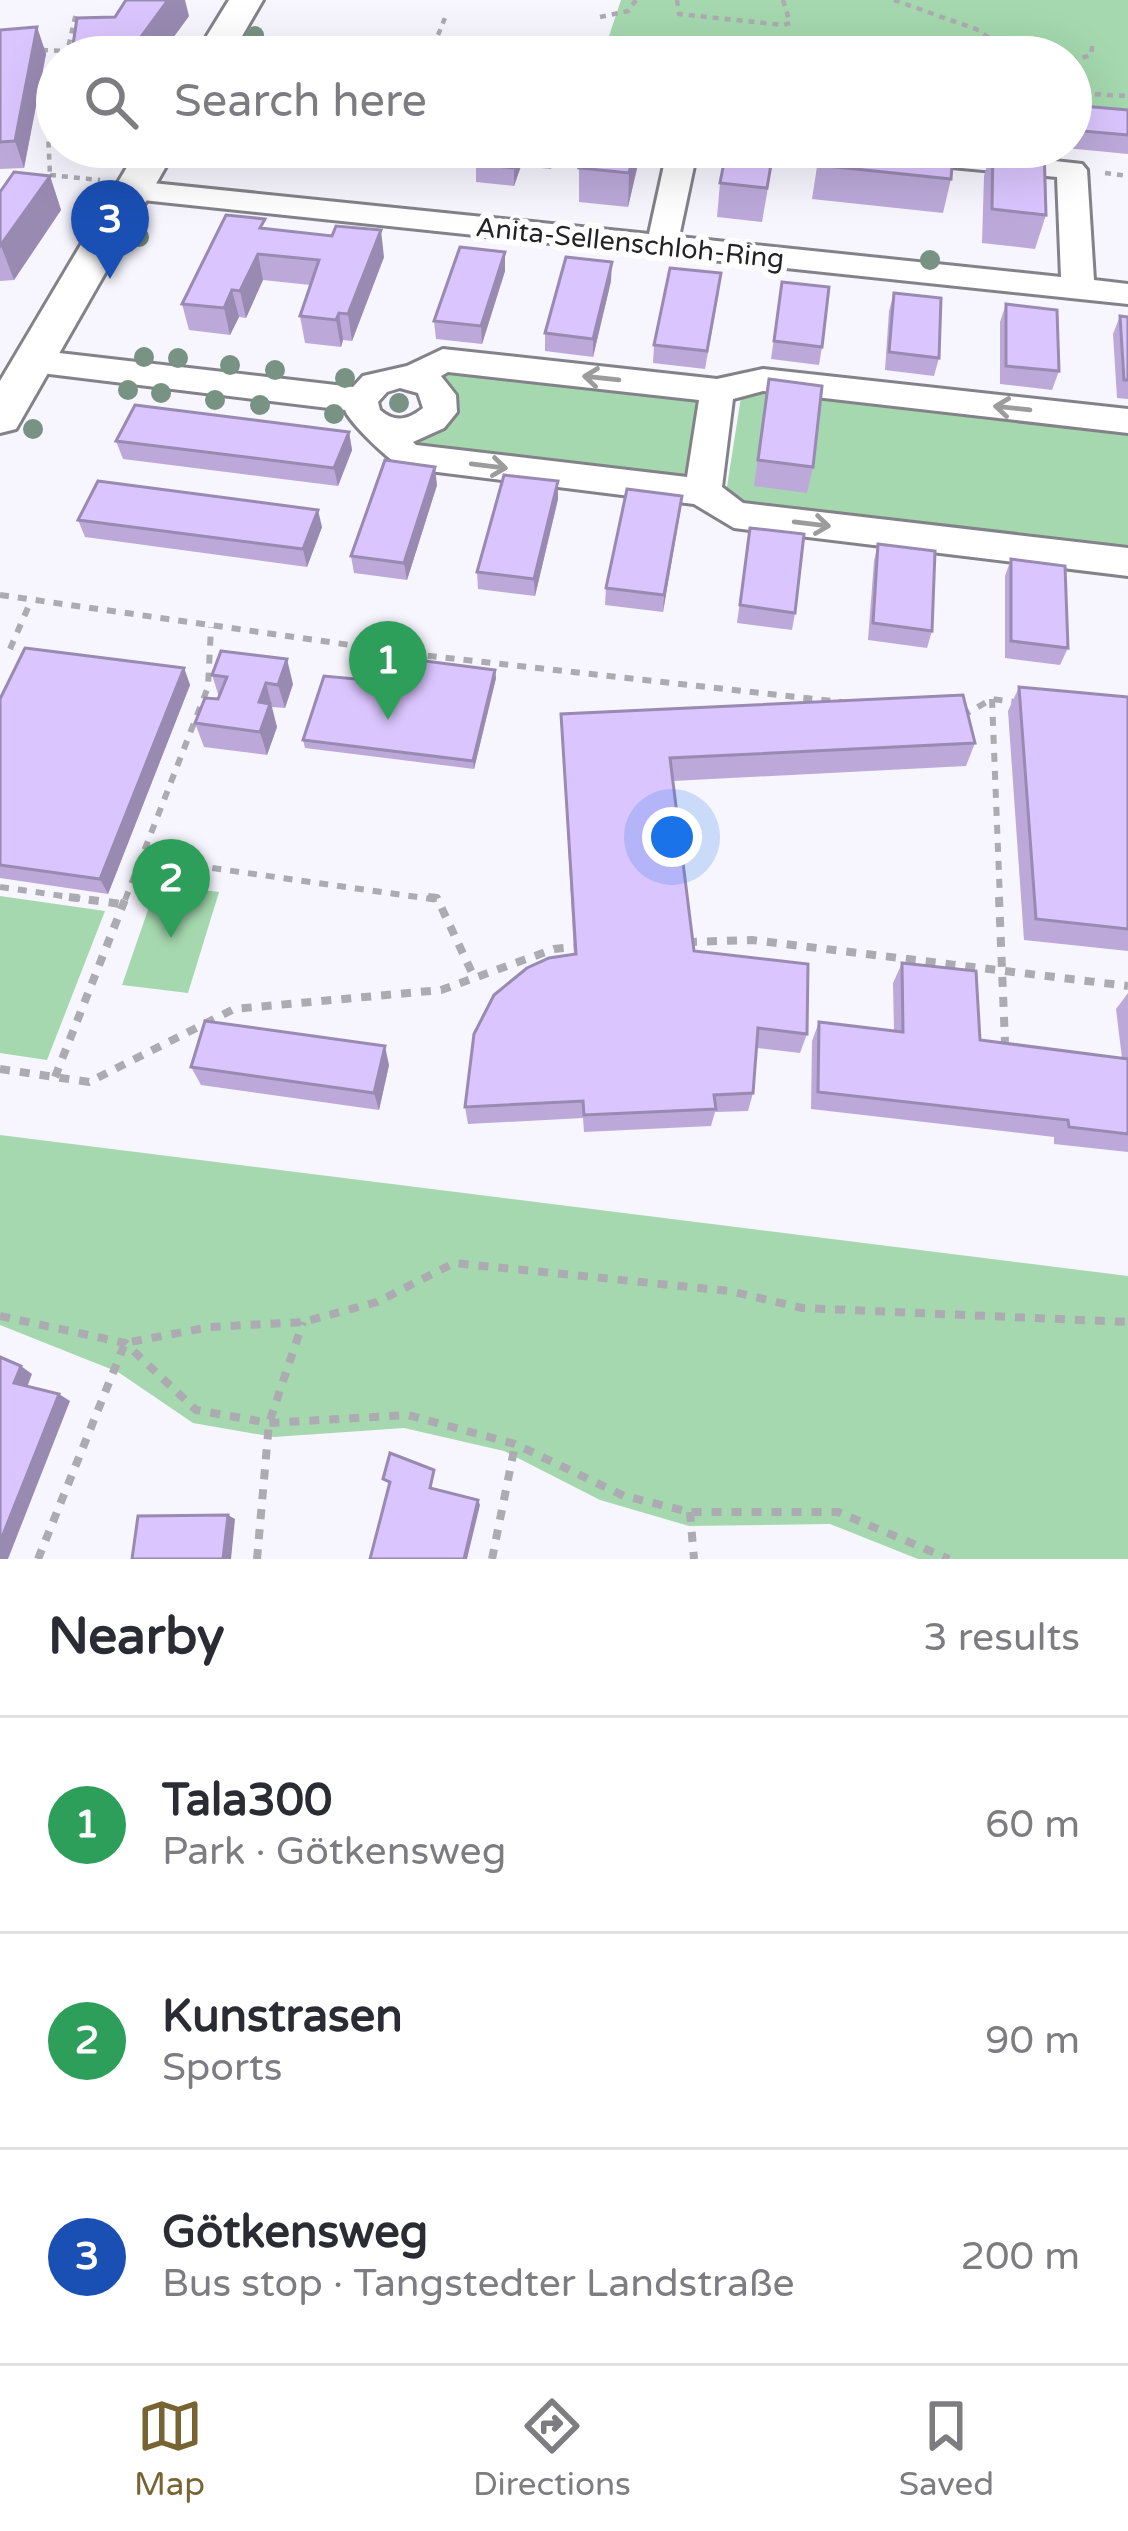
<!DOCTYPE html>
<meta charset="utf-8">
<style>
body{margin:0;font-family:"Varela Round",sans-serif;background:#f7f7f7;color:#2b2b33}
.you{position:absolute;left:672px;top:837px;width:42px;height:42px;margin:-30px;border:9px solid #fff;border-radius:50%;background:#1a73e8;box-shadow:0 0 0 18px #1a73e833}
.badge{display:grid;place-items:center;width:78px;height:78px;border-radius:50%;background:#776432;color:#fff;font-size:39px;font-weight:700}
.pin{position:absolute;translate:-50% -99px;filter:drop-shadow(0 3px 6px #0008)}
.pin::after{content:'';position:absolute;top:63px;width:42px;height:36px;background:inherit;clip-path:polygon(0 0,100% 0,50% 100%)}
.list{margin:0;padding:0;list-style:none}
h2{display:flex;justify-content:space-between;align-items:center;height:156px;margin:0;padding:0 48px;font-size:51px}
h2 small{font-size:39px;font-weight:400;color:#7c7c81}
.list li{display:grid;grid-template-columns:78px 1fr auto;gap:36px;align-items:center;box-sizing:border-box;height:216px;padding:0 48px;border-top:3px solid #e1e1e2}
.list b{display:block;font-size:45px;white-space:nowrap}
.list p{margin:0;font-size:39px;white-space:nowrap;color:#7c7c81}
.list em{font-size:39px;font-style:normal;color:#7c7c81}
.icon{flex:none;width:66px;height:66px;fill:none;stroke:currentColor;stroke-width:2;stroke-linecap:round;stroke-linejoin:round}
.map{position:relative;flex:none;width:1128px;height:1559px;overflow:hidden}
.search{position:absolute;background:#fff;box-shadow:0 12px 48px #0002;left:36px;right:36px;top:36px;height:132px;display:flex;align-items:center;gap:30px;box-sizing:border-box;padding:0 42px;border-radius:66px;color:#7c7c81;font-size:45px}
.sheet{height:804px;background:#fff}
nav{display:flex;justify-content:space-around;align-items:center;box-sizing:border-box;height:168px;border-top:3px solid #e1e1e2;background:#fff;font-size:33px;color:#7c7c81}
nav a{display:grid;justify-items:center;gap:6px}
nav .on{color:#776432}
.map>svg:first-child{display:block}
.green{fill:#a5d8ae}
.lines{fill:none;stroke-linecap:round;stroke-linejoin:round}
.minor-casing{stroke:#838289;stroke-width:6}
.tertiary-casing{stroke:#838289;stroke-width:6}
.path-far2{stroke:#ababb1;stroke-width:4.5;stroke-dasharray:6 6;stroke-linecap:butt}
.path-far1{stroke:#ababb1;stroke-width:6;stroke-dasharray:9 9;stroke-linecap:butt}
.path{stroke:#ababb1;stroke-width:8;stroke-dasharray:10 10;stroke-linecap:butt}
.minor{fill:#fff;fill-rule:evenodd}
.tertiary{fill:#fff;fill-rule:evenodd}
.tree{fill:#789283}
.wall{fill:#bca9da}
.shaded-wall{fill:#998ab2}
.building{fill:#dbc5fe;stroke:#998ab2;stroke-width:3}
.oneway{stroke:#9c9c9d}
.labels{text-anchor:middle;stroke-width:12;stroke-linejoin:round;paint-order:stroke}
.far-street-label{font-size:27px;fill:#232326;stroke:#fff}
</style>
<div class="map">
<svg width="1128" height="1559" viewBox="0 0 1128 1559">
<rect width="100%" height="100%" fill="#f7f6fe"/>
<g class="green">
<path d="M621,0h507v110l-57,-6v-47h-469z"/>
<path d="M441,368l269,28 -14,86 -283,-33c-4,-29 22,-53 28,-81z"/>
<path d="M762,388l366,41v123l-391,-47 -11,-12 15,-96z"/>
<path d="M157,884l62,8 -31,101 -66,-8z"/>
<path d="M0,896l105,15 -58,149 -47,-7z"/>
<path d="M0,1135l1128,141v283h-210l-88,-35 -141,2 -89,-26 -96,-49 -100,-23 -130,9 -81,-14 -75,-51 -118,-47z"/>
</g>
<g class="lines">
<g class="minor-casing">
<g id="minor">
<path d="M668,147h30l-19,90 382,40 -4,-100 -224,-21 -15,-9h107l157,17 5,6 7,110 34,4v20l-995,-105 -15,-9 15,-9 516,53z"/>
<path d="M443,349l274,30 46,-10 365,40v24l-365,-42 -30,8 -11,88 21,16 385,45v28l-394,-48 -40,-24 -289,-36c-12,-3 -56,-46 -60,-58l-312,-38 -12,-3 -5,-8 5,-8 12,-3 320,37 10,-11 44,-10zM448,372l251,28 -12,77 -271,-32 -3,-3 31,-14 13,-16 -1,-17 -15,-19zM400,388l18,5 5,15c-15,12 -28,15 -43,2l-2,-8 9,-10z"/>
</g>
</g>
<g class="tertiary-casing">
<g id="tertiary">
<path d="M229,0h34l-33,57h-36z"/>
<path d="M139,147h38l-161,282 -16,4v-52z"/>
</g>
</g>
<g class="path-far2">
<path d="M677,0l2,14 104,11 7,-2 -7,-23"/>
<path d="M894,0l82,29 42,28"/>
<path d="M600,17l28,-6 8,-11"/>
<path d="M42,50l26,1"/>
<path d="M66,57l10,-44"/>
<path d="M429,57l18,-44"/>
<path d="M1071,61l20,-6 2,-15"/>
<path d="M1071,93l57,3"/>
<path d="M1105,173l23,3"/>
<path d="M50,175l50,5"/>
<path d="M42,178l8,-3 -3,-64 10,-27"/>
</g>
<g class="path-far1">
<path d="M0,595l420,60 422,47"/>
<path d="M10,649l20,-46"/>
<path d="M992,699l8,201"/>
<path d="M962,716l30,-17 23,3"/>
<path d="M141,858l297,42"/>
<path d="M0,887l91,13"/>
<path d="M125,900l83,-213 3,-60"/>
</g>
<g class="path">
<path d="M69,897l52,7"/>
<path d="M428,897l9,1 37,79"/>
<path d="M999,897l6,145"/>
<path d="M687,942l65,-2 376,46"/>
<path d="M0,1069l89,13 145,-73 207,-19 113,-41 21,-2"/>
<path d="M55,1077l71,-180"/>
<path d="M0,1316l125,27 71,67 73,13 139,-8 107,29 109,52 66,16h148l111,47"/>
<path d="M690,1512l4,47"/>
<path d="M38,1559l87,-216 85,-16 93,-5 74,-20 77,-39 276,28 72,17 326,14"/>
<path d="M257,1559l12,-136 34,-101"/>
<path d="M492,1559l23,-114"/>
</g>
<use href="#minor" class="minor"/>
<use href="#tertiary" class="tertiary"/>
</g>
<g class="tree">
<circle cx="255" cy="35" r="9"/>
<circle cx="139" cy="237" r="10"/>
<circle cx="930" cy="260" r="10"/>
<circle cx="144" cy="357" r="10"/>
<circle cx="178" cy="358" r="10"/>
<circle cx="230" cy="365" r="10"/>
<circle cx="275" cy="370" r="10"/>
<circle cx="345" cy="378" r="10"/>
<circle cx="128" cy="390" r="10"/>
<circle cx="161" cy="393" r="10"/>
<circle cx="215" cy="400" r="10"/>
<circle cx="399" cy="403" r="10"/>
<circle cx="260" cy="405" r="10"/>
<circle cx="334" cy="414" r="10"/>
<circle cx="33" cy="429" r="10"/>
</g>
<g class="wall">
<path d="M189,16l-30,41h-83l-3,-12z"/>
<path d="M37,27l9,27 -22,114 -24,1v-139z"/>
<path d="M1071,105l57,5v44l-73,-7h16z"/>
<path d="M453,147h105l-7,22 -30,-3 -7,20 -38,-4v-20l-22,-3z"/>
<path d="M585,147h57l-14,60 -49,-5v-34z"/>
<path d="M727,147h48l-13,75 -45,-5 3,-34z"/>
<path d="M820,147l131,32 -8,34 -131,-14z"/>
<path d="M992,147h52l2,68 -11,34 -53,-6 2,-67z"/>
<path d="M50,176l11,34 -47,70 -14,1v-89z"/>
<path d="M267,229l117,28 -32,84 -9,-1 -2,7 -36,-4 -5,-27 10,-31 -47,-5 -17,38 -7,-1 -9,18 -41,-5 -7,-26z"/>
<path d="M505,252v19l-23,73 -46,-5 -2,-18z"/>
<path d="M611,281l-18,76 -48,-6v-18z"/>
<path d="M782,282l40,65 -3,18 -48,-6z"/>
<path d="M719,292l-14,77 -52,-6 1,-18z"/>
<path d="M894,293l45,65 -5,18 -49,-6 4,-59z"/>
<path d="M1006,304l53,67 -7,19 -52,-6v-62z"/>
<path d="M1120,316l8,1v82l-11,-1 -4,-64z"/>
<path d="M769,379l44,88 -6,26 -53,-7z"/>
<path d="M349,432l3,18 -14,36 -215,-27 -7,-18z"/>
<path d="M558,481v18l-23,97 -57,-7 -1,-17z"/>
<path d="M437,485l-30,95 -53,-7 -3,-17z"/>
<path d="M682,496l-19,116 -58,-7 1,-17z"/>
<path d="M78,520l244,7 -15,40 -222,-30z"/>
<path d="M750,528l45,85 -3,17 -55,-7z"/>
<path d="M878,544l54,87 -5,17 -59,-8 6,-79z"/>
<path d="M1011,559l57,89 -8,17 -55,-7v-82z"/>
<path d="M184,668l6,17 -82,209 -108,-16v-179z"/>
<path d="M212,675l81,9 -8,24 -13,-1 -1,3 6,17 -10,28 -63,-8 -9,-24 24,-26z"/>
<path d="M496,678l-22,91 -169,-21 -2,-8 52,-61z"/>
<path d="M1019,687l109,10v254l-104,-11 -16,-229z"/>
<path d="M561,714l414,29 -9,23 -293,15 21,170 113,83 -7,19 -43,-5 -4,45 -5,18 -33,1 -4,14 -127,6 -1,-14 -115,6 -3,-17 109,-153z"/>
<path d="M902,963l78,77 142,18 -6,-49 12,-16v159l-74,-8v-7l-243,-28 1,-68 7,-19 75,9 -1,-48z"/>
<path d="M389,1065l-10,45 -178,-25 -10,-18z"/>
</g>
<g class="shaded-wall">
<path d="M168,0h17l4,16 -30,41h-17l-4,-16z"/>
<path d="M37,27l9,27 -22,114 -9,-27z"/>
<path d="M520,147l1,19 -7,20v-18z"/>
<path d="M552,147h6l-7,22v-19z"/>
<path d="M636,147h6l-14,60 1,-34z"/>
<path d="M50,176l11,34 -47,70 -13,-34z"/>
<path d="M381,230l3,27 -32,84 -4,-27z"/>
<path d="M505,252v19l-23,73 -1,-18z"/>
<path d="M258,254l5,26 -17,38 -6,-27z"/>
<path d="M612,262l-1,19 -18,76v-18z"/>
<path d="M232,290l7,27 -9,18 -6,-27z"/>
<path d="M339,313l4,27 -2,7 -5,-27z"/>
<path d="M349,432l3,18 -14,36 -4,-18z"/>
<path d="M435,467l2,18 -30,95 -3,-17z"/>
<path d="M558,481v18l-23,97 -1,-17z"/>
<path d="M682,496l-2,17 -17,99 1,-17z"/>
<path d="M318,510l4,17 -15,40 -4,-18z"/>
<path d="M287,659l6,25 -8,24 -7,-23z"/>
<path d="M184,668l6,17 -82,209 -8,-15z"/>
<path d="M495,670l1,8 -22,91 -1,-8z"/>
<path d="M266,683l11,44 -10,28 -7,-23 -1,-30z"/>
<path d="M385,1046l4,19 -10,45 -5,-17z"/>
<path d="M21,1366l11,8 -6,16 -12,-7z"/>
<path d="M59,1394l11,7 -62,158h-8v-17z"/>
<path d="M478,1500l2,5 -13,54h-3z"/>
<path d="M228,1515l7,4 -4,40h-8z"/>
</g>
<g class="building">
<path d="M126,0h42l-30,41 -65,4 4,-27 38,-1z"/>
<path d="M37,27l-22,114 -15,1v-112z"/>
<path d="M616,39l46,4 -4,14h-47z"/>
<path d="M695,42l107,9 -1,6h-109z"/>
<path d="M855,48l44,4v5h-45z"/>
<path d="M1071,105l57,5v25l-57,-5z"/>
<path d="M481,147h71l-1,3 -31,-3 -6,21 -39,-4z"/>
<path d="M585,147h51l-7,26 -50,-5z"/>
<path d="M727,147h47l-7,41 -47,-5z"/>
<path d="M820,147h86l47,5 -2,27 -134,-14z"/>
<path d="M993,147h51l2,68 -54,-6z"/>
<path d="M14,172l36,4 -50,70v-54z"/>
<path d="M226,215l39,4 -5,9 72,8 4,-10 45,4 -33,84 -9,-1 -3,7 -36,-4 19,-56 -61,-6 -18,37 -8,-1 -8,18 -42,-4z"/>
<path d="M460,247l45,5 -24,74 -47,-5z"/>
<path d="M566,257l46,5 -19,77 -48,-6z"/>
<path d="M670,268l51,5 -14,78 -53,-6z"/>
<path d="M782,282l47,5 -7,60 -48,-6z"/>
<path d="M894,293l47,5 -2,60 -50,-6z"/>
<path d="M1006,304l51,6 2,61 -53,-5z"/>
<path d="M1120,316l8,1v63h-4z"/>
<path d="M769,379l53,7 -9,81 -55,-7z"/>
<path d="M135,405l214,27 -15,36 -218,-27z"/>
<path d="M385,460l50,7 -31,96 -53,-7z"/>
<path d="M504,475l54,6 -24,98 -57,-7z"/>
<path d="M98,481l220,29 -15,39 -225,-29z"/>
<path d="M627,489l55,7 -18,99 -58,-7z"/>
<path d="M750,528l54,6 -9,79 -55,-8z"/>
<path d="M878,544l57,7 -3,80 -59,-8z"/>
<path d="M1011,559l54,7 3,82 -57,-7z"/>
<path d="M25,648l159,20 -84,211 -100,-14v-166z"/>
<path d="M221,651l66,8 -9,26 -12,-2 -7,19 11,2 -10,28 -65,-9 10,-25 13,1 9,-22 -15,-2z"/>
<path d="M363,653l132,17 -22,91 -170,-21 21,-64 31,3z"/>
<path d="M1019,687l109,10v232l-92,-10z"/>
<path d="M963,695l12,48 -305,15 24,193 114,13 -1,70 -49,-6 -5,65 -39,2 2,14 -132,6 -1,-14 -118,6 9,-73 20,-39 33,-27 22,-10 27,-4 -15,-240z"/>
<path d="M902,963l74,8 4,69 148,19v75l-59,-7 -1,-7 -250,-28 1,-70 84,10z"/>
<path d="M205,1021l180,25 -11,47 -183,-26z"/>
<path d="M0,1357l21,9 -7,17 45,11 -59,148z"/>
<path d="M390,1453l44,17 -4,18 48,12 -14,59h-94l20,-77 -7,-3z"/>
<path d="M228,1515l-5,44h-91l6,-43z"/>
</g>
<defs><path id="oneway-shaft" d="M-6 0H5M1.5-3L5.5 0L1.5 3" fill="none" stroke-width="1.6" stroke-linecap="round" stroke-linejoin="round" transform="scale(3)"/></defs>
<g class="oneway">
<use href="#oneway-shaft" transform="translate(601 378) rotate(-174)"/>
<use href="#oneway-shaft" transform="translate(1012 408) rotate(-174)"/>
<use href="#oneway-shaft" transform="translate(489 466) rotate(7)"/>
<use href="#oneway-shaft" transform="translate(812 524) rotate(7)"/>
</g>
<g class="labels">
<g class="far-street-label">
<text transform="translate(630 243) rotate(6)" y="9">Anita-Sellenschloh-Ring</text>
</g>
</g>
</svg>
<div class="you"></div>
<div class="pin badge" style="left:388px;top:720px;background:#2e9e5b">1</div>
<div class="pin badge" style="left:171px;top:938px;background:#2e9e5b">2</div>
<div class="pin badge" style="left:110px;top:279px;background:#1a4fb4">3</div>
<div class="search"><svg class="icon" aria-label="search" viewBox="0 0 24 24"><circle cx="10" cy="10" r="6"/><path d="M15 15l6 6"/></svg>Search here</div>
</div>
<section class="sheet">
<h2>Nearby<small>3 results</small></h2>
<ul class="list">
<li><span class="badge" style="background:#2e9e5b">1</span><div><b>Tala300</b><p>Park · Götkensweg</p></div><em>60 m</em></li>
<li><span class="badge" style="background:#2e9e5b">2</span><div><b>Kunstrasen</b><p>Sports</p></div><em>90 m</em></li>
<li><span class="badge" style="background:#1a4fb4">3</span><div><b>Götkensweg</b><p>Bus stop · Tangstedter Landstraße</p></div><em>200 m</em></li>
</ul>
</section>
<nav>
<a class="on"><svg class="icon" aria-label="map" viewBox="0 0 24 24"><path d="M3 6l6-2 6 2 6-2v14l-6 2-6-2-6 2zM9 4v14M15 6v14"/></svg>Map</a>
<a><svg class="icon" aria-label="directions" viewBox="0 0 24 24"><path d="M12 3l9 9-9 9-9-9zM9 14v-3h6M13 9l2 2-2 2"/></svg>Directions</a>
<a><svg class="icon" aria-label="saved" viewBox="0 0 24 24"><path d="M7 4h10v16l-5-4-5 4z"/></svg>Saved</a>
</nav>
